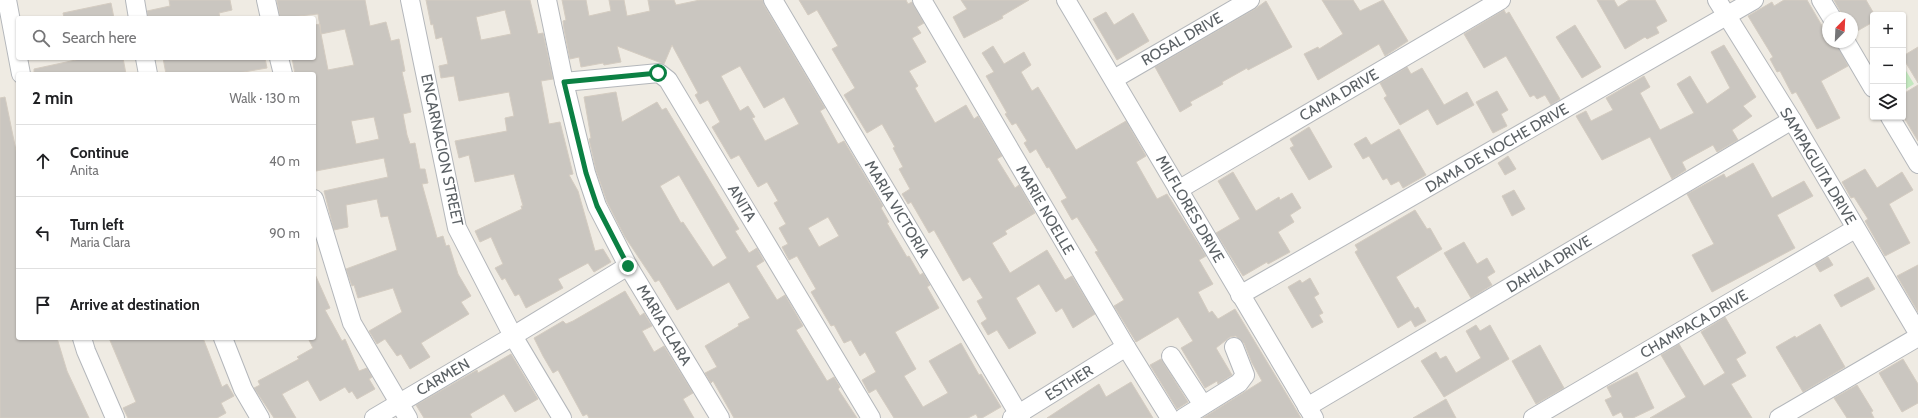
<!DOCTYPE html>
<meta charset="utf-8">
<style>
body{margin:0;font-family:Cabin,sans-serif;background:#f2f2f2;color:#202124}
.controls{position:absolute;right:12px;top:12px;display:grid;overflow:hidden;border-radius:4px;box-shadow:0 1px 3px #0004}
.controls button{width:36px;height:36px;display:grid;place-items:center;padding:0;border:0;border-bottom:1px solid #e0e0e0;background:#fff;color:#202124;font:20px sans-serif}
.compass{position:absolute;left:1822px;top:12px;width:36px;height:36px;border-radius:50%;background:#fff;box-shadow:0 1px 3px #0004;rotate:24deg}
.stop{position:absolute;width:12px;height:12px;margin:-9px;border:3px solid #0b8043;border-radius:50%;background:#fff}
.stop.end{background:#0b8043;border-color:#fff;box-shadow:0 1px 4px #0008}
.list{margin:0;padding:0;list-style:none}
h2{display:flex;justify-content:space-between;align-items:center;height:52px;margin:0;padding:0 16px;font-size:17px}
h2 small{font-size:13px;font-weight:400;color:#757577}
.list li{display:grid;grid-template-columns:26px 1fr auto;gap:12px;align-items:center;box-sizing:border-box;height:72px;padding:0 16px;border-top:1px solid #e0e0e0}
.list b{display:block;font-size:15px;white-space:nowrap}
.list p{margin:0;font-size:13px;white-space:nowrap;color:#757577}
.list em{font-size:13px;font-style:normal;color:#757577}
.icon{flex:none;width:22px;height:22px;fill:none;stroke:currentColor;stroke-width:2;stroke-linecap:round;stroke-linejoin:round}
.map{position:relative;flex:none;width:1918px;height:418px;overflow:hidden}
.search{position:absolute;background:#fff;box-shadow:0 1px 3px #0004;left:16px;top:16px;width:300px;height:44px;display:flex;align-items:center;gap:10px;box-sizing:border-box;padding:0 14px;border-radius:4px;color:#757577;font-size:15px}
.panel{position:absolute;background:#fff;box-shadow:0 1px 3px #0004;left:16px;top:72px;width:300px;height:268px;border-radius:4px}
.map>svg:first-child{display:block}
.green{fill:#c3e8bf}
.building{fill:#cac6c0;stroke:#d4ccc1;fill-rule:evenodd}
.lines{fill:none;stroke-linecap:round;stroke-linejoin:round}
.minor-casing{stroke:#b4b7bb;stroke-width:20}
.minor{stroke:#fff;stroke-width:18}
.route{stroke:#0b8043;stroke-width:5}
.labels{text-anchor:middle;stroke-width:3;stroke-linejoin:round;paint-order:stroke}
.street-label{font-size:15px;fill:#5b6165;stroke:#fff}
</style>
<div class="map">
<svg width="1918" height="418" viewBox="0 0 1918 418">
<rect width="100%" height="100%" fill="#efebe3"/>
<path class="green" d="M1903,66l11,18 -11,7z"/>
<g class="building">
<path d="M169,0h61l2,10 -13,3 1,5h-72l-1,-7 23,-5z"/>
<path d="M277,0h88l5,26 16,-4 5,19 8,-2 6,32 -3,1 9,40 -8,2 4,21 3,9 5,-1 5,26h5l3,14 -6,1 15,54 6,-2 3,10 3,-1 9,29 13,22 -10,6 8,12 -48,29 9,14 -20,12 -9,-15 -4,2 -12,-17 -8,5 -8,-13 33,-19 -9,-24 -35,10 -4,-13 -2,1 -6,-17 51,-19 -9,-34 -7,1 -4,-18 -31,6 2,22 -14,3 -10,-39 64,-14 -4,-19 -68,13 -2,-10v-87h-19l-3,-16h22v-33l6,-1 1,10 -3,-20 -38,4zM345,29l9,36 -26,5 -7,-36zM374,117l5,22 -23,5 -5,-23z"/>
<path d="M426,0h104l8,34 5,-1 10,46 -12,2 8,43 11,-2 13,52 -4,1 9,16 17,60 8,-2 8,13 -17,10 -6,-9 -30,16 5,9 -37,20 -7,-14 -4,2 -10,-18 -3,2 -7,-12 8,-4 -12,-27 -11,5 -5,-11 47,-22 -1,-3h2l-9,-32 -39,8 -6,-27 -10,3 -4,-17 52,-10 -2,-13 9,-2 -5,-24 -50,9 -5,-25 -13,2 -2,-12 9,-2 -6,-27 -6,2 -3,-15 -2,1zM505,10l6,24 -30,6 -5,-23z"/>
<path d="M562,0h24l3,16 22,-5 -2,-11h15l3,16 23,-5 -2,-11h26l2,5 24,-5h63l1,5 61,103 -5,3 18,33 6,-3 39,65 -2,2 8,14 -2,1 20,34 2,-1 11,19 3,-2 7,12 -3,2 12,21 -44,24 21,37 -12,7 19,31 25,-14 -19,-32 32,-18 18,32 2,-1 20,33 -19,11h-4l-2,-4 -8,4h-74l-18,-29 -7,4 -7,-13 14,-8 -11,-20 -5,4 -9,-16 -7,3 -10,-18 -3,1 -20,-34 5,-3 -19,-33 -8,4 -7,-13 6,-3 -9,-16 7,-4 -12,-21 4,-2 -11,-19 -9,5 -19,-32 -8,4 -19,-32 8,-5 -12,-22 -8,4 -5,-9 3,-2 -26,-48 -8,19 -47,-18 4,16 -17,3 -1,-2 -22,4 -2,-10 -9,2 -6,-30 -1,-8 3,-1zM740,66l24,42 20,-11 15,27 -34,17 -13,-23 3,-1 -7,-11 -8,5 -19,-35zM828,217l11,19 -20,11 -11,-19z"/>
<path d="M799,0h107l2,4 4,-2 12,21 -7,4 4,6 -9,5 14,24 -17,9 9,15 -3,2 20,35 31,-18 8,14 4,-3 24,40 -5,3 18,29 4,-3 16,28 -30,18 2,3 -15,9 18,30 37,-23 18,30 7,-4 23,38 -22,14 -11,-20 -6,4 -17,-28 -23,14 20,35 -27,16 -12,-19 -9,5 -7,-12 6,-4 -10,-18 6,-3 -13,-21 -7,4 -29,-51 -5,3 -18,-31 -3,2 -6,-10 8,-5 -11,-20 4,-2 -10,-19 2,-1 -13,-23 -15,9 -23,-38 11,-7 -23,-39 6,-3 -21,-36 -9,5z"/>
<path d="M961,0h68l-27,16 1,2 -39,20 -11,-21 14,-8z"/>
<path d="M1322,0h31l7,11 23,-11 25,41 -23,15 -6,-12 -61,36 -14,-26 14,-7 1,2 24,-15z"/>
<path d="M1597,0h17l4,7 11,-7h26l12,21 -11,6 3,6 -12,6 -2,-2 -20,12z"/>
<path d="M1784,0h23l21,36v6h8l12,24 -27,15 19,37 -23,11 -21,-37 -4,2 -12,-23 -3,1 -7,-13 3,-2 -25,-41 24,-14 2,4z"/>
<path d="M1834,0h32l7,12v10l-21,12v-16h-8z"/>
<path d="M1266,1l26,46 -44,23 -1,-2 -25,14 1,2 -33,18 2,3 -12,7 -25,-45 100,-58z"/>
<path d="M111,3l3,15h-50l-1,-5z"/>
<path d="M1504,10l2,4 3,-2 51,87 -9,6 -6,-10 -8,4 -3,-4 -4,2 -24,-41 -22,12 -20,-34z"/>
<path d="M1106,12l8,13 19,-12 16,28 -32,19 -24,-41z"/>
<path d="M1575,25l26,42 -19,11 -26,-41z"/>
<path d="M1724,45l32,52 -13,9 9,10 -20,14 6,10 -21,12 -4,-7 -31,17 4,8 -14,9 -22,-42 -48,23 -26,-44 10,-5 5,10 22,-11 -7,-12 38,-22 6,11 -10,6 20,37 34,-17 -17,-29 13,-8 17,28 23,-16 -19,-36z"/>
<path d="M993,46l11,18 20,-12 7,13 -10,7 11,19 6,-4 38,63 50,-29 20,35 -10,6 21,37 10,-5 39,62 -7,4 14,24 -15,8 11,21 3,-2 6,8 17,-10 66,109h-98l59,-37 -10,-18 -8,-20 -8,-7 -6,1 -14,11 16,27 -14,9 -1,-3 -12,7 -24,-40 12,-7 -15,-24 -42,25 -22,-36 10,-6 -29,-48 3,-1 -21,-34 -5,3 -11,-19 6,-3 -18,-31 -2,1 -11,-19 -6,4 -6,-10 3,-2 -11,-18 -4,2 -7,-11 2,-1 -21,-37 8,-4 -12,-19z"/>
<path d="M1918,47v36l-15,-25v-2z"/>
<path d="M85,58h38l3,16h-92v-5z"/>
<path d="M163,58h102l2,10 -35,6h-66z"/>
<path d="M1407,67l4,7 11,-6 22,37 23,-13 7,13 -37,20 -9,-16 -28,16 -16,-27 3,-2 -7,-13z"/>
<path d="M1918,85v56l-15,-25v-22z"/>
<path d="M1497,91l11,19 -7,4 6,12 -14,7 -17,-31z"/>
<path d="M616,92l6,30 35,-20 5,8 4,-2 73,121 -4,2 14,22 8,-5 7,13 -8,5 21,34 8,-5 18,31 -7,4 31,51 7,-4 6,10 -2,2 19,29h-123l-21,-37 -2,2 -6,-10 12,-6 -12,-21 34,-20 -1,-2 12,-6 -21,-36 -52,28 -18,-30 -4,2 -30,-45 -18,-35 -11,-32 -7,-31 2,-1 -7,-41zM679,175l48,83 -14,9 -30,-45 -2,1 -21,-37z"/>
<path d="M5,97l13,63v178h39l10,33 22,47h-89v-320z"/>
<path d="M1309,127l23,40 -23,13 -19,-32 4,-2 -4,-7z"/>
<path d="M1399,129l27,46 -23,13 -4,-7 -8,4 -4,-7 -4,2 -14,-24 -6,3 -9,-15 12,-7 5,8z"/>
<path d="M1508,156l8,13 -11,6 -7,-12z"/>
<path d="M1753,163l19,35 32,-17 9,15 -36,19 18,33 -83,44 -20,-37 22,-11 -27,-50 37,-20 2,4z"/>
<path d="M1865,169l12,19 25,-16 11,18 -24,14 21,39 -25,13 -20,-35 3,-2 -14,-22 -3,1 -9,-16z"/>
<path d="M1233,172l23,39 23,-14 1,3 12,-7 9,15 -11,7 4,7 -16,10 12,20 -22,12 -1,-2 -24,14 -27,-43 24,-14 -22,-38z"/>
<path d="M1514,190l11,19 -13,7 -10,-20z"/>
<path d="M1415,210l12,19 3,-1 12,21 -46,28 19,32 3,-2 8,14 -11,6 -4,-7 -13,8 -43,-76 3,-2 -3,-5z"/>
<path d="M1464,242l13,22 10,-6 8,14 -8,5 5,8 -21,13 -27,-45z"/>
<path d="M1828,257l5,8 -13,7 -5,-8z"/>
<path d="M1918,265v47l-21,-36z"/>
<path d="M314,272l16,36 -5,2 17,31 3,-2 14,32 8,-3 5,9 -3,2 6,10 -18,10 -5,-8 -3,2 -4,-6 -25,14 -12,-21 -26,14 14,24h-22l-20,-30 6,-3 -2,-4 41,-22 -2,-2 16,-9 -5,-10h6z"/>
<path d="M1868,277l7,12 -34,18 -7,-12z"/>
<path d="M1310,278l9,16 -5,3 9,16 -4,2 4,7 -11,6 -24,-41 12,-7 2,3z"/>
<path d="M625,291l15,25 4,-3 8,13 -10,5 12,21 10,-6 29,47 -10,6 11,19h-105l-2,-4 -4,2 -25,-46 -5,3 -10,-17 -9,-18 29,-17 3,3 7,-3z"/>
<path d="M1725,317l21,36 -10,6 10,17 -15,8 21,34h-102l36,-21 -25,-42 18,-11 25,42 21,-13 -24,-41z"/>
<path d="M1820,324l25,43 -42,25 -27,-45 19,-11 1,2z"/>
<path d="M1476,325l4,6 10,-6 19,34 -65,38 -23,-36 15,-9 4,7 6,-3 10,17 25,-15 -15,-27z"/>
<path d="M109,338h94l19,49 5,-3 7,12 -13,7 5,10 -9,5h-89l-5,-10 13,-6z"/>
<path d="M1540,345l24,43 -28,16 -24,-43z"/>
<path d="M511,354l27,45 -23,13 -11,-18 -34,20 2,4h-48l-8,-13 61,-35 1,3z"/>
<path d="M1161,359l27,43 -11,7 -27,-44z"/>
<path d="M1903,359l15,25v19l-16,9 -23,-39z"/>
<path d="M1637,372l17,36 -21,10h-9l-3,-6 -8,4 -8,-16 7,-3 -5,-10z"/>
<path d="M1131,382l22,36h-106l52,-34 7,13z"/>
<path d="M1857,385l16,26 -2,1 3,6h-27l-13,-20z"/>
<path d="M1446,399l10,19h-43z"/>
</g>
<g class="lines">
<g class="minor-casing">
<g id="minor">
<path d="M7,0l14,74"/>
<path d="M135,0l3,18"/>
<path d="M266,0l4,18"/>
<path d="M410,0l47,228 56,108 49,82"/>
<path d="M547,0l17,82 22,91 11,33 31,60 92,152"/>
<path d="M773,0l248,418"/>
<path d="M922,0l204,347 44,71"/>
<path d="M1066,0l248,418"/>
<path d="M1717,0l75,120 126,213"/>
<path d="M1821,0l11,18"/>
<path d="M1846,42l27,46"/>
<path d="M145,58l3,16"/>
<path d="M279,58l4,16"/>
<path d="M1114,79l136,-79"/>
<path d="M564,82l95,-9 9,7 203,338"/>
<path d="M1890,117l28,47"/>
<path d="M1178,190l323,-190"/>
<path d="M314,199l38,124 56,95"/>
<path d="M1240,295l514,-295"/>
<path d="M82,338l4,13 29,67"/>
<path d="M223,338l20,51 17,29"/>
<path d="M1171,356l32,49"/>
<path d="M1307,407l485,-287"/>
<path d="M374,418l139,-82 115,-70"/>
<path d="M1012,418l114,-71"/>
<path d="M1183,418l56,-35 6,-8 -11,-28"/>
<path d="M1533,418l322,-189"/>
<path d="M1779,418l139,-81"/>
</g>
</g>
<use href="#minor" class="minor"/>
</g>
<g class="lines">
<path class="route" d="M628,266l-31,-60 -11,-33 -22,-91 94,-9"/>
</g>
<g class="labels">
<g class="street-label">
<text transform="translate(1182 39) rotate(-30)" y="5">ROSAL DRIVE</text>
<text transform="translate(1339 95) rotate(-30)" y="5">CAMIA DRIVE</text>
<text transform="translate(1497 148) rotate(-30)" y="5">DAMA DE NOCHE DRIVE</text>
<text transform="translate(442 150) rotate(78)" y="5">ENCARNACION STREET</text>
<text transform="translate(1818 166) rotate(59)" y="5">SAMPAGUITA DRIVE</text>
<text transform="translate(742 203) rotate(59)" y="5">ANITA</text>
<text transform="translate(897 209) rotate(59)" y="5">MARIA VICTORIA</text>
<text transform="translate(1190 209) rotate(60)" y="5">MILFLORES DRIVE</text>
<text transform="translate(1045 210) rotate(60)" y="5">MARIE NOELLE</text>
<text transform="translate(1549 264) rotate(-31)" y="5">DAHLIA DRIVE</text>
<text transform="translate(1694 324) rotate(-30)" y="5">CHAMPACA DRIVE</text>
<text transform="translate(664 325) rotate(59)" y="5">MARIA CLARA</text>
<text transform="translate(443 377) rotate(-30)" y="5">CARMEN</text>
<text transform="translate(1069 383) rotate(-32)" y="5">ESTHER</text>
</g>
</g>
</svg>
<div class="controls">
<button>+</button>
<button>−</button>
<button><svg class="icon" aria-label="layers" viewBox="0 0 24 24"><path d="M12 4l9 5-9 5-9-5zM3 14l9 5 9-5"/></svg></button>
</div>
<svg class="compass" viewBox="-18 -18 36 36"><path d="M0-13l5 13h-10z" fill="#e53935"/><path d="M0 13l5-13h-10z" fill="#757577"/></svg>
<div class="stop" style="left:658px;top:73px"></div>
<div class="stop end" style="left:628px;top:266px"></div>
<div class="search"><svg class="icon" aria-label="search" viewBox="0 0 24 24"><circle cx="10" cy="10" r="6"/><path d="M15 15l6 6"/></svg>Search here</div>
<section class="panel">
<h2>2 min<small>Walk · 130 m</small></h2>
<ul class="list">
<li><svg class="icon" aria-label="ahead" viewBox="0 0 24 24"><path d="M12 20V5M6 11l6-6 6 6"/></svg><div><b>Continue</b><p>Anita</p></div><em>40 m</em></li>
<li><svg class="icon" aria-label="left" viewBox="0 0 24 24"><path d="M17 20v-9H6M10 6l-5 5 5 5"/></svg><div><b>Turn left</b><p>Maria Clara</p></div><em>90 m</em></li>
<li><svg class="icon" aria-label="arrive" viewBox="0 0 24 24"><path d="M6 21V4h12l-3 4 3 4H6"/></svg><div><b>Arrive at destination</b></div></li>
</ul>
</section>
</div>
